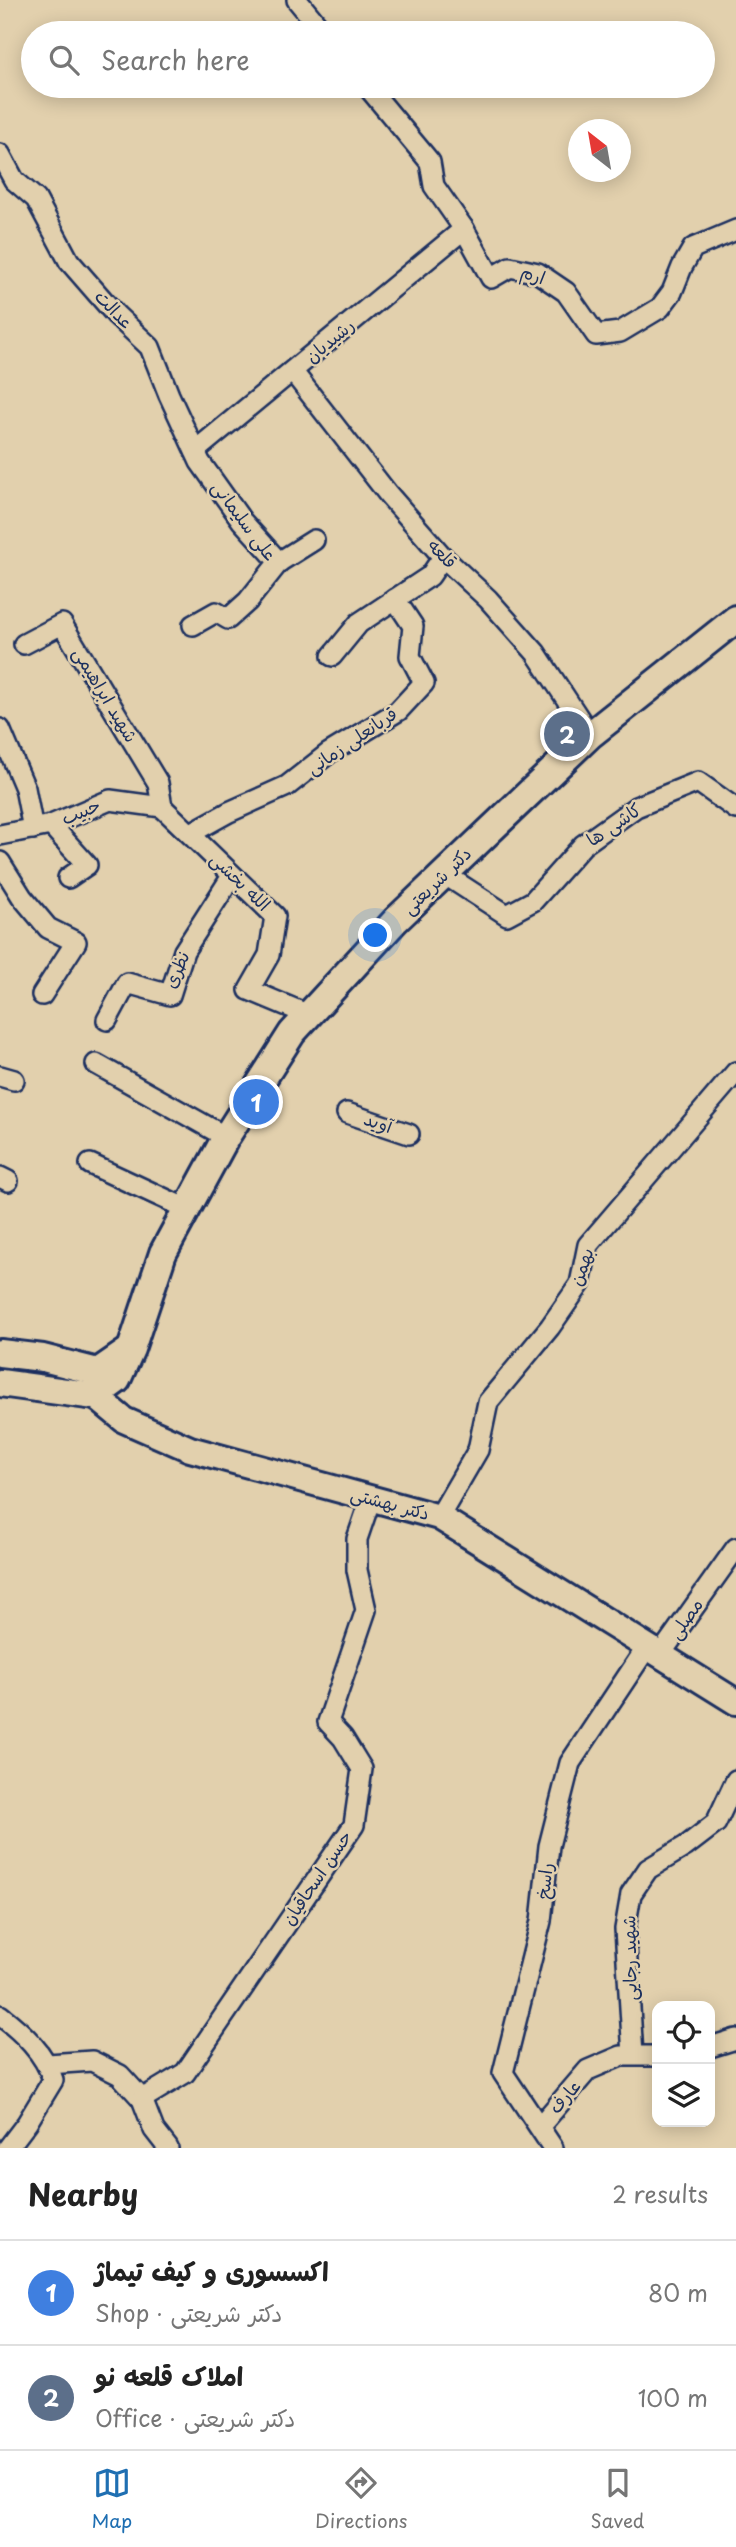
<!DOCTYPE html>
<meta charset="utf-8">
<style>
body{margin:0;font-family:"Playpen Sans","Playpen Sans Arabic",sans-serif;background:#f6f6f6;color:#222}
.controls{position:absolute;right:21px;bottom:21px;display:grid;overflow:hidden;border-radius:14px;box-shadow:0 4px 18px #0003}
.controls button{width:63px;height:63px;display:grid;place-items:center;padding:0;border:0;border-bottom:2px solid #e0e0e0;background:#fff;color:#222;font:35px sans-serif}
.compass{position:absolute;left:568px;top:119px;width:63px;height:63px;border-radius:50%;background:#fff;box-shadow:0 4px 18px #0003;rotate:329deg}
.you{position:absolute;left:376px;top:936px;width:24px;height:24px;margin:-18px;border:5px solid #fff;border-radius:50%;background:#1a73e8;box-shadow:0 0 0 10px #1a73e833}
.badge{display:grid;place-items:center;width:46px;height:46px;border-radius:50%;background:#1f6fb2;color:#fff;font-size:23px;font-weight:700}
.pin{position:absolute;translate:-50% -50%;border:4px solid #fff;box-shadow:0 2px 7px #0006}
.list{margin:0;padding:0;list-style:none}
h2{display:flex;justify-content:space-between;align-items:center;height:91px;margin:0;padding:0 28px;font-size:30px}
h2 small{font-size:23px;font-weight:400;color:#767676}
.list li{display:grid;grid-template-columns:46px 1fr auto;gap:21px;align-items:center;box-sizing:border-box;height:105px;padding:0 28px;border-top:2px solid #e0e0e0}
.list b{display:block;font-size:26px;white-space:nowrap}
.list p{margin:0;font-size:23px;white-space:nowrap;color:#767676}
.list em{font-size:23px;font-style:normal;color:#767676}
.icon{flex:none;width:38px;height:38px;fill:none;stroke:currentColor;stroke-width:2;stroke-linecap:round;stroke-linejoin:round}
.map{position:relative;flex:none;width:736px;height:2148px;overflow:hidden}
.search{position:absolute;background:#fff;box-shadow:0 4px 18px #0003;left:21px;right:21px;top:21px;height:77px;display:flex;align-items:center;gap:18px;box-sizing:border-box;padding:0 24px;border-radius:38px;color:#767676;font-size:26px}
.sheet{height:301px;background:#fff}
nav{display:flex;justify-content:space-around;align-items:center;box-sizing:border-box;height:98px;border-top:2px solid #e0e0e0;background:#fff;font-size:19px;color:#767676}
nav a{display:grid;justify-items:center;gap:4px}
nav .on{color:#1f6fb2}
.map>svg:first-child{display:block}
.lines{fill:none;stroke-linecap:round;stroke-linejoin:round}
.minor-casing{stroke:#1b2f5e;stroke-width:24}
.tertiary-casing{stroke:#1b2f5e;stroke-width:30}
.secondary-casing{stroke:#1b2f5e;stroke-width:32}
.minor{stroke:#e2d0ad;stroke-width:19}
.tertiary{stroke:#e2d0ad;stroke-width:24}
.secondary{stroke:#e2d0ad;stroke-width:26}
.labels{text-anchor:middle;stroke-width:5;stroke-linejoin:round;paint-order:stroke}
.street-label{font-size:18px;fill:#1b2f5e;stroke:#e2d0ad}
</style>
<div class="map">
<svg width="736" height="2148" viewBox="0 0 736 2148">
<rect width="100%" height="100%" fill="#e2d0ad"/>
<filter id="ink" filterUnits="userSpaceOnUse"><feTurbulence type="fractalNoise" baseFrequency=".0143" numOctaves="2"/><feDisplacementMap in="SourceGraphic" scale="14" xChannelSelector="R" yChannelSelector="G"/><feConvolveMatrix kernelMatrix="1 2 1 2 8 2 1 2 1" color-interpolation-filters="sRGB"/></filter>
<g filter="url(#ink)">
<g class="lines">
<g class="minor-casing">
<g id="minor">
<path d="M297,0l27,33"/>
<path d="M367,86l63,76 4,24 30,43 27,49 19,-11 28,6 28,19 30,43 24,-3 40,-24 12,-16 10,-25 11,-19 43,-18"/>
<path d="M0,154l14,26 22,19 33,62 47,54 34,32 19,48 31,67 42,59 37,41 -31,39 -20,18 -12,-7 -23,13"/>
<path d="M293,372l95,122 55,63 45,42 48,54 54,82"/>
<path d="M195,451l269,-222"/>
<path d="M279,562l35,-22"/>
<path d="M24,644l38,-20 96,159 4,24"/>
<path d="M332,656l27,-33 71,-47 13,-19"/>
<path d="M0,729l25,59 8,41"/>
<path d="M162,807l113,109 -6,39 -20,35 60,25"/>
<path d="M51,825l36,40 -19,13"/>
<path d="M191,833l38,-21 58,-26 42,-33 69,-42 26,-28 -14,-27 3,-30 -18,-27"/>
<path d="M0,835l51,-10 59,-25 52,7"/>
<path d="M0,862l22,35 26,31 28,14 -34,53"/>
<path d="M444,874l63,41 26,-14 50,-56 53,-38 62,-25 38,27"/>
<path d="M107,1020l20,-37 43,12 14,-44 48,-75"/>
<path d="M96,1064l130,73"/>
<path d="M0,1076l14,4"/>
<path d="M347,1113l62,21"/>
<path d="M90,1164l97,45"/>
<path d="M0,1177l8,4"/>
<path d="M439,1517l39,-67 10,-48 62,-75 30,-43 8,-39 148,-173"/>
<path d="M660,1655l76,-107"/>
<path d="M0,2015c22,17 45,38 53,65l-26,43 -19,25"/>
<path d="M710,2047l26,-8"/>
<path d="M633,2055l-8,-126 6,-35 17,-25 38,-23 30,-23 20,-43"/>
<path d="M48,2064l44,-3 28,14 22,24 12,31 14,18"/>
<path d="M142,2099l43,-26 169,-248 8,-56 -19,-31 -15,-16 38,-112 -9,-40v-31l14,-41"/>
<path d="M540,2126l48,-56 33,-14h36"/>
<path d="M553,2148l-50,-75 38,-152 8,-75 21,-83 77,-116"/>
</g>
</g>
<g class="tertiary-casing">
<path id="tertiary" d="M95,1396l29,24 66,29 249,68 297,185"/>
</g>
<g class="secondary-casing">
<g id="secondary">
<path d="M0,1353l43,5 55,14 29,-20"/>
<path d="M0,1383l95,13 22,-16 14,-31 32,-96 63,-116 66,-104 104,-113 194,-185 146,-116"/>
</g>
</g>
<use href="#minor" class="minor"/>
<use href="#tertiary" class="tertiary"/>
<use href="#secondary" class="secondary"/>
</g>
</g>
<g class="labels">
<g class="street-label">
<text transform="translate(533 275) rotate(20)" y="6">ارم</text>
<text transform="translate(114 310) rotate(46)" y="6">عدالت</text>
<text transform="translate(330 341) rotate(-40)" y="6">رشیدیان</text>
<text transform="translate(244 521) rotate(53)" y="6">علی سلیمانی</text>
<text transform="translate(442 554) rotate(46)" y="6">قلعه</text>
<text transform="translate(105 695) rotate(59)" y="6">شهید ابراهیمی</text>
<text transform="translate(352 741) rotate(-34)" y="6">قربانعلی زمانی</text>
<text transform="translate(81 812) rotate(-23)" y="6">حبیب</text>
<text transform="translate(614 825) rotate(-34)" y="6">کاشی ها</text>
<text transform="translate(437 881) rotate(-44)" y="6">دکتر شریعتی</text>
<text transform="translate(240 882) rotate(44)" y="6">الله بخشی</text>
<text transform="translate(177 970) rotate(-66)" y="6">نظری</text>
<text transform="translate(378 1123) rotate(19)" y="6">آوید</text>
<text transform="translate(582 1267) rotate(-71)" y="6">بهمن</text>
<text transform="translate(390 1504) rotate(15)" y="6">دکتر بهشتی</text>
<text transform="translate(686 1619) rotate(-55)" y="6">مصلی</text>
<text transform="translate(317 1878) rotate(-56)" y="6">حسن اسحاقیان</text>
<text transform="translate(545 1881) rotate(-84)" y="6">راسخ</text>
<text transform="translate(630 1958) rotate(-91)" y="6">شهید رجایی</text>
<text transform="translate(565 2097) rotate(-49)" y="6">عارف</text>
</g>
</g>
</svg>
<div class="controls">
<button><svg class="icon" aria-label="locate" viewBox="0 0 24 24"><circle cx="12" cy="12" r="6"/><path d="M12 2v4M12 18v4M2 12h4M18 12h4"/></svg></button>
<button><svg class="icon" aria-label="layers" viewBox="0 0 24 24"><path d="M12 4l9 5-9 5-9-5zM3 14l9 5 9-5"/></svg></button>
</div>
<svg class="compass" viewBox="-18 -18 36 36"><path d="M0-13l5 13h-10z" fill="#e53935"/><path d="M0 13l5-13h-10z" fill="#767676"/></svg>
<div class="you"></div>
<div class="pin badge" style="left:256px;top:1102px;background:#3f7fe0">1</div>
<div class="pin badge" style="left:567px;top:734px;background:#5c6f8a">2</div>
<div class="search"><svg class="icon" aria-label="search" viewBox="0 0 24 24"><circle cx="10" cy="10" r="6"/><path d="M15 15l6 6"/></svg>Search here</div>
</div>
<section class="sheet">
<h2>Nearby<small>2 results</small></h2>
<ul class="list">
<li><span class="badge" style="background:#3f7fe0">1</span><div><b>اکسسوری و کیف تیماژ</b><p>Shop · دکتر شریعتی</p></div><em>80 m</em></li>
<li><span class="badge" style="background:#5c6f8a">2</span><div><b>املاک قلعه نو</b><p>Office · دکتر شریعتی</p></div><em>100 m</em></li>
</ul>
</section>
<nav>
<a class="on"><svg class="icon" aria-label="map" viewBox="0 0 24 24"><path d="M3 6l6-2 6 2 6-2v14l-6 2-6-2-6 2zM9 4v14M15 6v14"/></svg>Map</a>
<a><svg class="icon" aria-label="directions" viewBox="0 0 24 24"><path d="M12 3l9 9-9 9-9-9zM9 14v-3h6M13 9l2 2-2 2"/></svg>Directions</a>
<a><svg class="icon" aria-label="saved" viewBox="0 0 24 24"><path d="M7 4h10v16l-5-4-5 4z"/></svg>Saved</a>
</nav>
